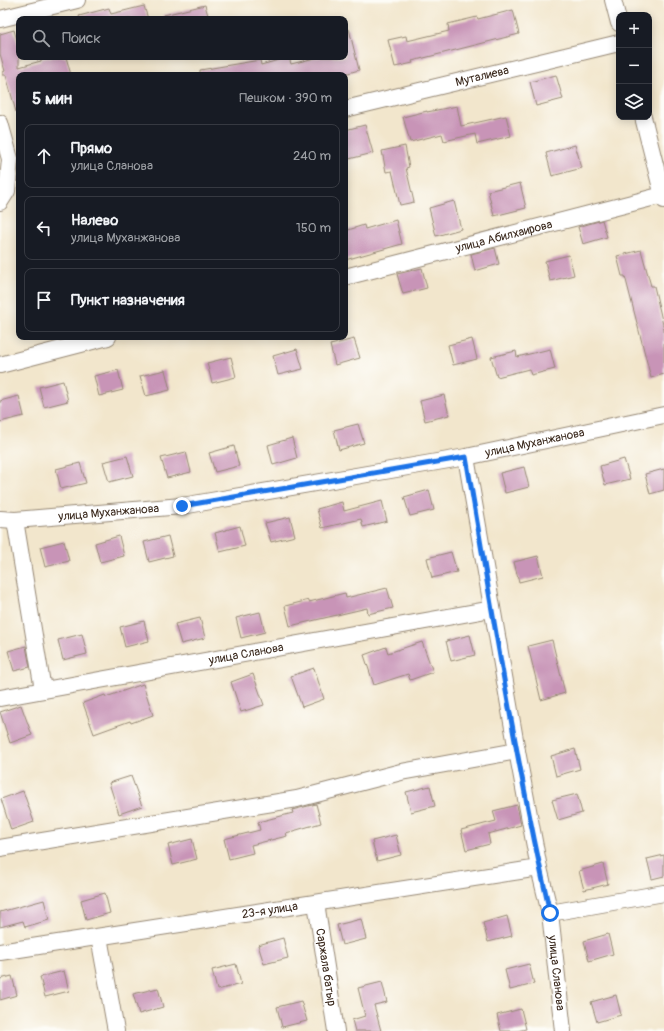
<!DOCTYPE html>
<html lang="ru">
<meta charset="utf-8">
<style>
body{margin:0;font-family:Pangolin,sans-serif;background:#242831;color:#f1f3f6}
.controls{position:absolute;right:12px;top:12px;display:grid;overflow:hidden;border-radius:8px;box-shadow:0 2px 10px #0003}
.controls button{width:36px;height:36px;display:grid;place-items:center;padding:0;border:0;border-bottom:1px solid #363941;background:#171b24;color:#f1f3f6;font:20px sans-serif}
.stop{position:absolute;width:12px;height:12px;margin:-9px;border:3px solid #1a73e8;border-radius:50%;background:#fff}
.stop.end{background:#1a73e8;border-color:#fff;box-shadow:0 1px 4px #0008}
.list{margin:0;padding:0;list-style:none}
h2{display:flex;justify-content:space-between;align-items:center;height:52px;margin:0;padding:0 16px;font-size:17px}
h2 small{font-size:13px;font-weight:400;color:#9ea1a6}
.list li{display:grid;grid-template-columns:26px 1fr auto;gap:12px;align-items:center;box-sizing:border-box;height:64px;margin:0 8px 8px;padding:0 8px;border:1px solid #363941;border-radius:8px}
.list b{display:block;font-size:15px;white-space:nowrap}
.list p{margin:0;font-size:13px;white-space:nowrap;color:#9ea1a6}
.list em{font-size:13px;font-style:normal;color:#9ea1a6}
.icon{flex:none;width:22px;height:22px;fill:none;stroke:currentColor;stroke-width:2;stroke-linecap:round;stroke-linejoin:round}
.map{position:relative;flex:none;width:664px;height:1031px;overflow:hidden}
.search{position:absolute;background:#171b24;box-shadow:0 2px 10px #0003;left:16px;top:16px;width:332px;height:44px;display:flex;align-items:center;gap:10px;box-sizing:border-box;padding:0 14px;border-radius:8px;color:#9ea1a6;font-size:15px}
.panel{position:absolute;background:#171b24;box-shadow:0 2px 10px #0003;left:16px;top:72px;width:332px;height:268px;border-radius:8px}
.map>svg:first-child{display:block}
.building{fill:#c894b7}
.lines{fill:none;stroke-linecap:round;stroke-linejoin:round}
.minor-casing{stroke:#968875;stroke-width:18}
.minor{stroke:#fff;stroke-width:16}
.route{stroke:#1a73e8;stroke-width:5}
.labels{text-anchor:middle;stroke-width:3;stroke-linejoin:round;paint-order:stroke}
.street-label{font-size:12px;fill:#3b2a1e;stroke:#fdfcf7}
</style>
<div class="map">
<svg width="664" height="1031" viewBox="0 0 664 1031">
<rect width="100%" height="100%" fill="#fdfcf7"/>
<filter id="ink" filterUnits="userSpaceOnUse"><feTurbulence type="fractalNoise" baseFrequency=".025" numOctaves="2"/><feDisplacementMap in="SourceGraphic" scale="8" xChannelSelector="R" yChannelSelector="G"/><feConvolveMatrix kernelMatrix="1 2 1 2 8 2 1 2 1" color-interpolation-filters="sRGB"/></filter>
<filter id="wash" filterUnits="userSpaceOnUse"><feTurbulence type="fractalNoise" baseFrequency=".012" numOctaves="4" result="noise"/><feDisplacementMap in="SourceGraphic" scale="16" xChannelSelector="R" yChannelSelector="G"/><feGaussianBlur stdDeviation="0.9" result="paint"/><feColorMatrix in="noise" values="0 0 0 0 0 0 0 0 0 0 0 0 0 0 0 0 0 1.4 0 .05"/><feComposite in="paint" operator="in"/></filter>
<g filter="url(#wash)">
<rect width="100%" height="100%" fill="#f2e6cc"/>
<g id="blocks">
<g class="building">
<path d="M205,5l4,14h-45v-4z"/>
<path d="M144,6l4,13h-68l-1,-3 30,-8 2,6z"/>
<path d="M513,10l6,24 -107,27 1,2 -18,4 -7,-27 18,-4 1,5 42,-10 -1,-7 29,-7 1,2z"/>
<path d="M345,29h4l10,41 -18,5h-141v-5l60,-10 1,5 28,-8 2,7 28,-7h26z"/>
<path d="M14,30l5,17v20l22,-6v-2l9,-2h16l5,18h-52v36l-3,1 -10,-37h-3v-3l2,-1 -5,-17v-20z"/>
<path d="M556,75l7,24 -27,7 -6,-24z"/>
<path d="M457,106l4,20 45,-10 5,20 -34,8 -2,-10 -31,7 -2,-7 -32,8 -7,-25 24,-6v1z"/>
<path d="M365,125l8,28 -28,7v-30z"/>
<path d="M575,145l7,23 -30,8 -6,-23z"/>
<path d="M405,146l4,21 -3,1 8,34 -14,3 -8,-34 -6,1 -4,-21z"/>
<path d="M520,183l6,25 -32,8 -6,-25z"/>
<path d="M454,201l7,28 -25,7 -7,-28z"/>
<path d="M396,220l6,24 -57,16v-29l19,-6 1,4z"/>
<path d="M602,220l5,17 -24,7 -5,-17z"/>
<path d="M495,248l4,16 -24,7 -4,-17z"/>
<path d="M641,250l10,36h3l10,43v45l-13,4 -26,-102h-3l-5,-20z"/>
<path d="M569,255l5,20 -24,6 -5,-20z"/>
<path d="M422,268l5,20 -24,6 -6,-20z"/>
<path d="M354,339l6,19 -25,7 -5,-20z"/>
<path d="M472,339l5,20 -24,6 -5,-20z"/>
<path d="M297,349l6,20 -25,6 -5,-19z"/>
<path d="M550,349l5,20 -24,6 -2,-6 -32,8 -6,-20 25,-6 1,6z"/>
<path d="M231,357l5,20 -24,6 -5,-20z"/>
<path d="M118,370l5,20 -24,6 -5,-20z"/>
<path d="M165,370l5,20 -24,6 -6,-20z"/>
<path d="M63,381l5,20 -24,6 -5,-20z"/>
<path d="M444,395l5,20 -24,6 -5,-20z"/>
<path d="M19,396l5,20 -24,6v-21z"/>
<path d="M358,424l6,19 -25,7 -5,-20z"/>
<path d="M292,438l5,20 -24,7 -5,-20z"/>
<path d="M234,446l5,20 -24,6 -6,-19z"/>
<path d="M186,452l5,20 -24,6 -6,-20z"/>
<path d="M127,456l6,20 -24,6 -6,-20z"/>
<path d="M624,459l6,20 -25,6 -5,-19z"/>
<path d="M80,463l6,20 -25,6 -5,-20z"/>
<path d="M524,467l5,20 -24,6 -5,-20z"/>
<path d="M664,469v21l-14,4 -5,-20z"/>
<path d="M429,490l5,20 -24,6 -6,-19z"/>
<path d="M382,501l5,20 -24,6 -2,-8 -39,9 -5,-19 25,-7 2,9z"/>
<path d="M290,517l5,19 -24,6 -6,-19z"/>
<path d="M240,526l5,20 -25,6 -5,-19z"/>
<path d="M119,536l5,20 -24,6 -5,-19z"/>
<path d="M168,536l5,20 -24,6 -5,-20z"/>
<path d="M64,541l5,20 -24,6 -5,-20z"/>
<path d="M451,552l6,20 -25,6 -5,-20z"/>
<path d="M538,556l5,20 -24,6 -5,-20z"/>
<path d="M387,588l6,20 -25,6 -1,-6 -77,18 -5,-20 24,-6v2l36,-9 1,5z"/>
<path d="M260,612l5,20 -24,6 -5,-20z"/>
<path d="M200,618l5,20 -24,6 -6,-20z"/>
<path d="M144,621l5,20 -24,6 -5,-20z"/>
<path d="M82,634l5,20 -24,6 -5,-20z"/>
<path d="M470,635l5,20 -24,6 -5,-20z"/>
<path d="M552,640l13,53 -24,7 -13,-54z"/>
<path d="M422,642l11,30 -23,8 -2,-6 -34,11 -10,-30 22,-8 2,6z"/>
<path d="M26,646l4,21 -16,4 -6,-20z"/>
<path d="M314,668l10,31 -22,8 -11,-31z"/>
<path d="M253,674l11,31 -23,7 -10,-30z"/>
<path d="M143,684l10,31 -22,8 -1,-2 -36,13 -11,-31 22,-8 1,2z"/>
<path d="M21,705l11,30 -22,8 -10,-31z"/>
<path d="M575,749l5,20 -24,7 -5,-20z"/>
<path d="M131,776l11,30 -23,8 -10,-31z"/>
<path d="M430,786l5,20 -24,6 -5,-20z"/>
<path d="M23,791l11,31 -23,8 -10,-31z"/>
<path d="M577,794l5,19 -24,7 -6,-20z"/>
<path d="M316,804l5,19 -35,10 1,3 -36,9 2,8 -24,6 -5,-20 36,-9 -2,-8 35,-9 -1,-3z"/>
<path d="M517,805l4,20 -33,9 2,10 -24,6 -5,-20 35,-9 -3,-10z"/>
<path d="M396,835l5,20 -24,6 -5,-20z"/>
<path d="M192,839l5,20 -24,6 -5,-20z"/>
<path d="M664,855v21l-12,3 -5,-20z"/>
<path d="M603,864l5,20 -24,6 -5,-19z"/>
<path d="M105,893l5,20 -24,7 -5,-20z"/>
<path d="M44,900l5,20 -24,7 -2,-6 -23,6v-15z"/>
<path d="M507,916l5,20 -24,6 -5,-19z"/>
<path d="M361,919l5,20 -24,6 -5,-20z"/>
<path d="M608,934l5,20 -24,7 -5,-20z"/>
<path d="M283,938l5,20 -24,6 -6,-19z"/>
<path d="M236,964l5,20 -24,6 -5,-20z"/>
<path d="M529,964l5,20 -24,6 -5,-20z"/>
<path d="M64,971l5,20 -24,6 -5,-20z"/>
<path d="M12,976l5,19 -17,5v-21z"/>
<path d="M382,982l5,20 -13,3 7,26h-26l-3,-11 13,-4 -7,-28z"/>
<path d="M158,988l5,19 -24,7 -6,-20z"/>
<path d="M616,995l5,20 -24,7 -6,-20z"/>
<path d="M301,1001l6,20 -25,6 -5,-20z"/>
<path d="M521,1009l5,20 -9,2h-16l-4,-16z"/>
</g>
</g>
</g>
<g filter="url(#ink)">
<use href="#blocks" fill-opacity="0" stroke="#968875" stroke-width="1"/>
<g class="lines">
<g class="minor-casing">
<g id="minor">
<path d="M613,0l6,23"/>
<path d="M0,19l77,-19"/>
<path id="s1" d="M345,109l274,-66"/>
<path d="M643,117l21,83"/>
<path d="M0,123l10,36 -3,32 -7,11"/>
<path id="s2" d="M345,277l318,-82"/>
<path d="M0,365l108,-28"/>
<path id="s3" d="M466,457l51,294 22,117 11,45 13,118"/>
<path id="s4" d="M0,519l15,1 167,-14 284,-49 198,-42"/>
<path d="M15,520l28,170"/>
<path id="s5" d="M0,698l492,-89"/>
<path d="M0,848l297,-49 104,-27 116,-21"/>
<path id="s6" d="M316,903l20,128"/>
<path d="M550,913l114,-20"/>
<path d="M99,937l17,94"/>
<path id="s7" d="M0,952l539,-84"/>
</g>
</g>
<use href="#minor" class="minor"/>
</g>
</g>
<g class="lines" filter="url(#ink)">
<path class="route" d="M182,506l284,-49c26,152 50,305 84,456"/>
</g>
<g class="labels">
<g class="street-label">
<text dy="4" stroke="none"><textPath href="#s1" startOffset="141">Муталиева</textPath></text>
<text dy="4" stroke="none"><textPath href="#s2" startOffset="164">улица Абилхаирова</textPath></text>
<text dy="4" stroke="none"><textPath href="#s4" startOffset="541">улица Муханжанова</textPath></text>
<text dy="4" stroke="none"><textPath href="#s4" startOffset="109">улица Муханжанова</textPath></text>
<text dy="4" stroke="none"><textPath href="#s5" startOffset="250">улица Сланова</textPath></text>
<text dy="4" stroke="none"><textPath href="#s7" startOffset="273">23-я улица</textPath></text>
<text dy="4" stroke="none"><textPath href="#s6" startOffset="65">Саржала батыр</textPath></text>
<text dy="4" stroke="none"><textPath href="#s3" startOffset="524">улица Сланова</textPath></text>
</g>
</g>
</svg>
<div class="controls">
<button>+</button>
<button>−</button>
<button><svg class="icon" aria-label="layers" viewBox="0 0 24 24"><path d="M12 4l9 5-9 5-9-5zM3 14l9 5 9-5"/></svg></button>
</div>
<div class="stop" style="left:550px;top:913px"></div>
<div class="stop end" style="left:182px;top:506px"></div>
<div class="search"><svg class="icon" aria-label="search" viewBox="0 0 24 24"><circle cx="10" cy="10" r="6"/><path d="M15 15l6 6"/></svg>Поиск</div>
<section class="panel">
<h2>5 мин<small>Пешком · 390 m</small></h2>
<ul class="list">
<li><svg class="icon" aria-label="ahead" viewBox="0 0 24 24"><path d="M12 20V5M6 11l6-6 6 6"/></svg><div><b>Прямо</b><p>улица Сланова</p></div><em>240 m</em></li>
<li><svg class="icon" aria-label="left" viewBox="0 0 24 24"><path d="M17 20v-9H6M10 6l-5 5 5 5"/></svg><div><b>Налево</b><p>улица Муханжанова</p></div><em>150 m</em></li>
<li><svg class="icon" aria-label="arrive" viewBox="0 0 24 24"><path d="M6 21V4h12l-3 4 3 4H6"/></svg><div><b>Пункт назначения</b></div></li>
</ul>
</section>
</div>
